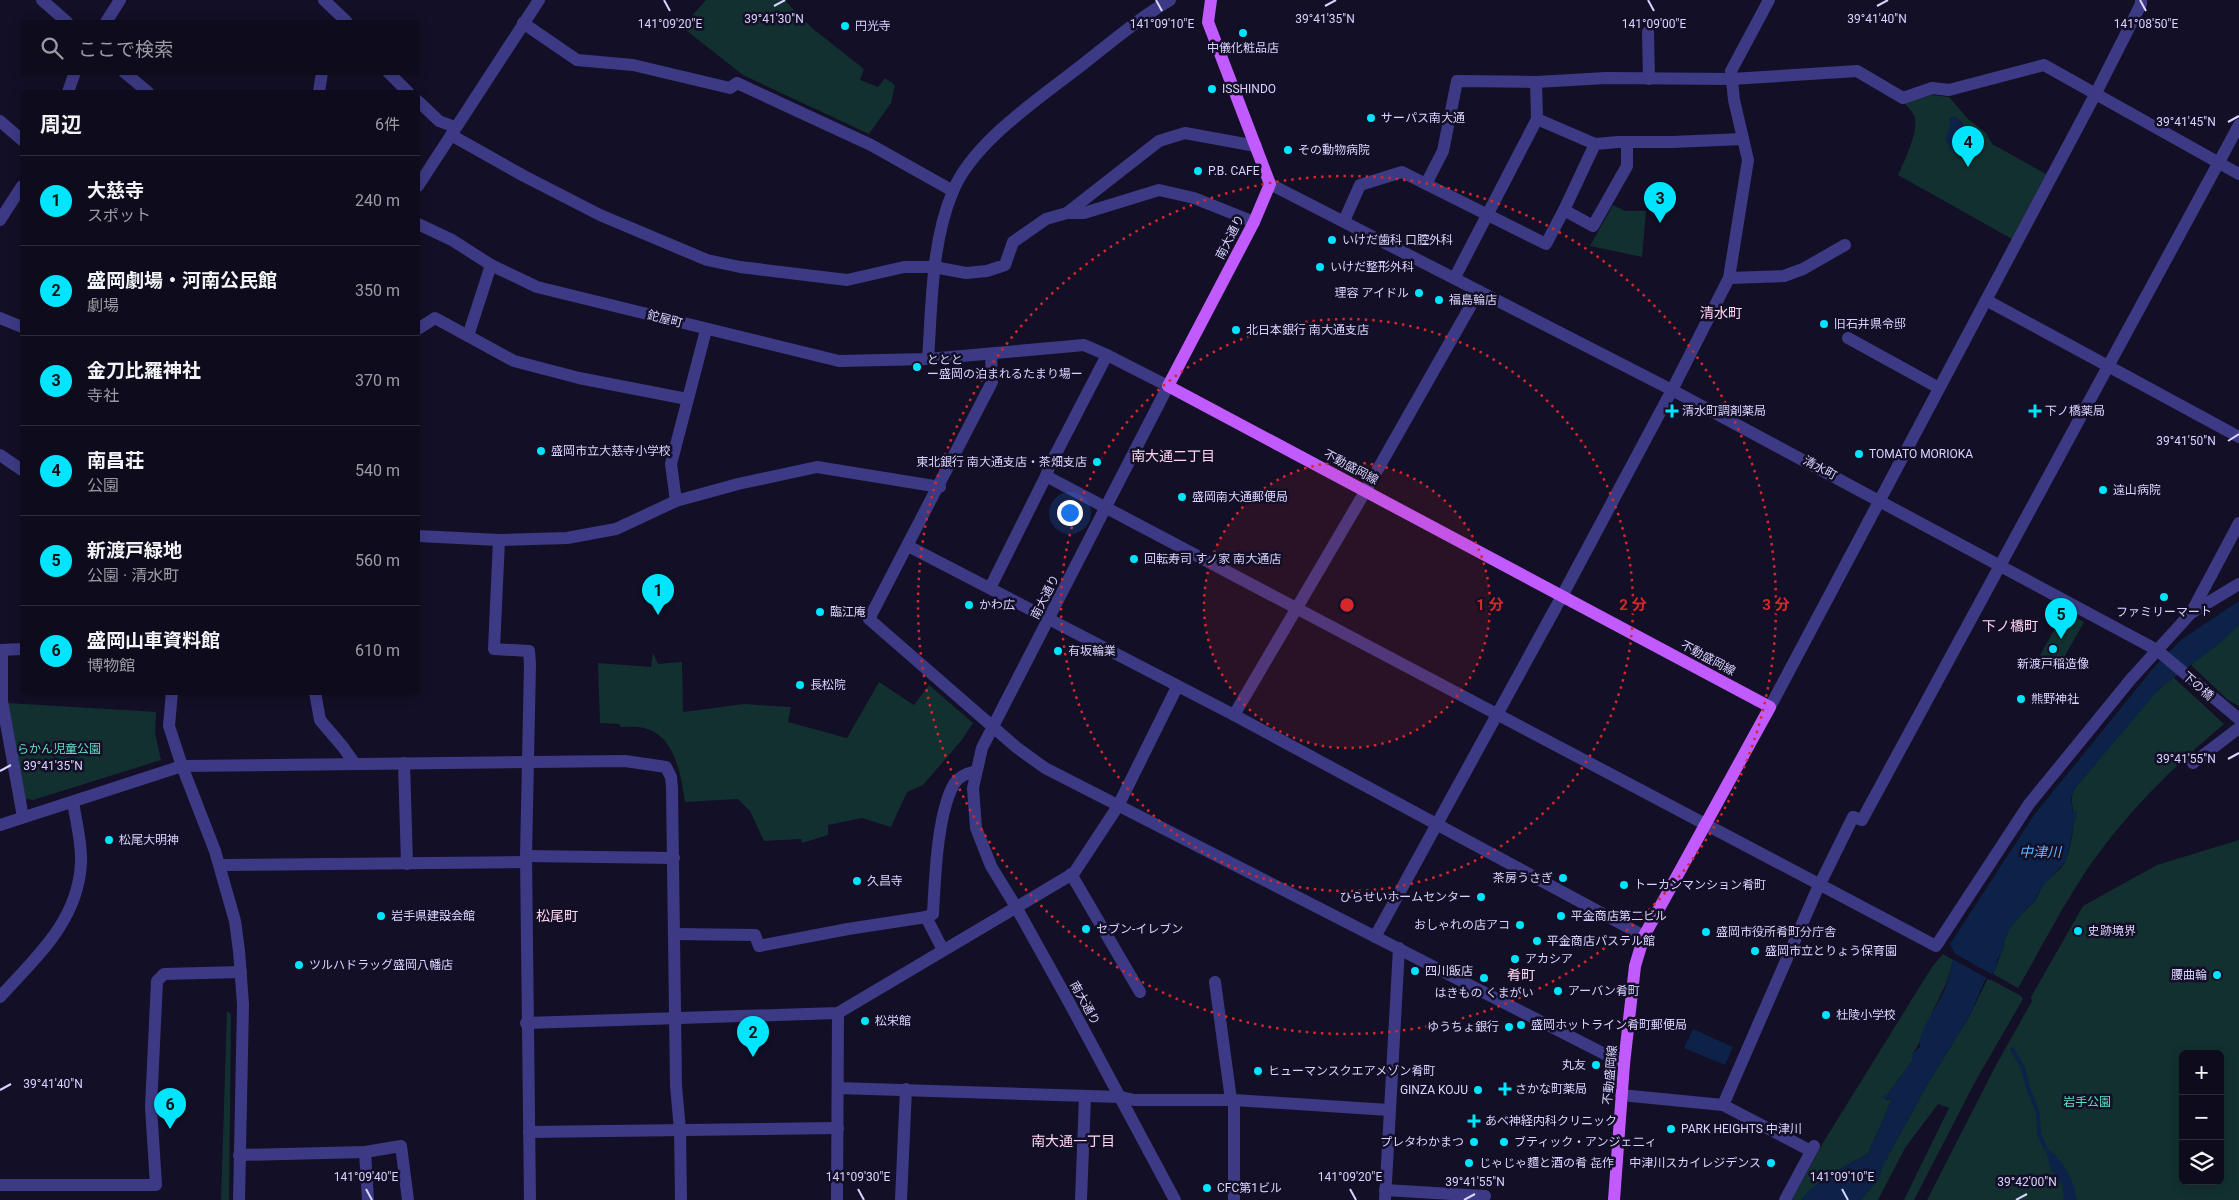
<!DOCTYPE html>
<html lang="ja">
<meta charset="utf-8">
<style>
body{margin:0;font-family:Roboto,"Noto Sans JP",sans-serif;background:#171425;color:#f1f3f6}
.controls{position:absolute;right:15px;bottom:15px;display:grid;overflow:hidden;border-radius:8px;box-shadow:0 2px 12px #0003}
.controls button{width:45px;height:45px;display:grid;place-items:center;padding:0;border:0;border-bottom:1px solid #2e2b3b;background:#0e0b1c;color:#f1f3f6;font:25px sans-serif}
.you{position:absolute;left:1069px;top:512px;width:18px;height:18px;margin:-12px;border:4px solid #fff;border-radius:50%;background:#1a73e8;box-shadow:0 0 0 8px #1a73e833}
.badge{display:grid;place-items:center;width:32px;height:32px;border-radius:50%;background:#00e5ff;color:#111;font-size:16px;font-weight:700}
.pin{position:absolute;translate:-50% -41px;filter:drop-shadow(0 1px 2px #0008)}
.pin::after{content:'';position:absolute;top:26px;width:18px;height:15px;background:inherit;clip-path:polygon(0 0,100% 0,50% 100%)}
.list{margin:0;padding:0;list-style:none}
h2{display:flex;justify-content:space-between;align-items:center;height:65px;margin:0;padding:0 20px;font-size:21px}
h2 small{font-size:16px;font-weight:400;color:#9b9ba3}
.list li{display:grid;grid-template-columns:32px 1fr auto;gap:15px;align-items:center;box-sizing:border-box;height:90px;padding:0 20px;border-top:1px solid #2e2b3b}
.list b{display:block;font-size:19px;white-space:nowrap}
.list p{margin:0;font-size:16px;white-space:nowrap;color:#9b9ba3}
.list em{font-size:16px;font-style:normal;color:#9b9ba3}
.icon{flex:none;width:28px;height:28px;fill:none;stroke:currentColor;stroke-width:2;stroke-linecap:round;stroke-linejoin:round}
.map{position:relative;flex:none;width:2239px;height:1200px;overflow:hidden}
.search{position:absolute;background:#0e0b1c;box-shadow:0 2px 12px #0003;left:20px;top:20px;width:400px;height:55px;display:flex;align-items:center;gap:12px;box-sizing:border-box;padding:0 18px;border-radius:8px;color:#9b9ba3;font-size:19px}
.panel{position:absolute;background:#0e0b1c;box-shadow:0 2px 12px #0003;left:20px;top:90px;width:400px;height:605px;border-radius:8px}
.map>svg:first-child{display:block}
.green{fill:#12302f;fill-rule:evenodd}
.water{fill:#0c2248}
.pier{fill:#130f26}
.lines{fill:none;stroke-linecap:round;stroke-linejoin:round}
.stream{stroke:#0c2248;stroke-width:4}
.minor{stroke:#3d3a85;stroke-width:12}
.major{stroke:#c25bff;stroke-width:12}
.ticks{fill:none;stroke:#d9d4ff;stroke-width:2}
.ring{fill:none;stroke:#d62828;stroke-width:2.5;stroke-dasharray:2.5 5}
.poi-dot{fill:#00e5ff;stroke:#130f26;stroke-width:2}
.labels{text-anchor:middle;stroke-width:5;stroke-linejoin:round;paint-order:stroke}
.poi-label{font-size:12px;fill:#d9d4ff;stroke:#130f26;text-anchor:start}
.street-label{font-size:12px;fill:#d9d4ff;stroke:#130f26}
.park-label{font-size:12px;fill:#5fe0c0;stroke:#130f26}
.neighbourhood-label{font-size:14px;fill:#ffd6f0;stroke:#130f26}
.water-label{font-size:14px;font-style:italic;fill:#62b6ff;stroke:#130f26}
.ticks-label{font-size:12px;text-anchor:middle;fill:#d9d4ff;stroke:#130f26;stroke-width:5;stroke-linejoin:round;paint-order:stroke}
.centre{fill:#d62828;stroke:#130f26;stroke-width:2.5}
.ring-label{font-size:15px;text-anchor:middle;font-weight:bold;fill:#d62828;stroke:#130f26;stroke-width:5;stroke-linejoin:round;paint-order:stroke}
</style>
<div class="map">
<svg width="2239" height="1200" viewBox="0 0 2239 1200">
<rect width="100%" height="100%" fill="#130f26"/>
<g class="green">
<path d="M706,0h81l-1,2 26,26 52,41 -4,11 18,7 7,-9 10,7 -4,18 -22,31 -126,-59 -61,-48z"/>
<path d="M1931,95l18,2 19,22 18,14 6,11 54,30 -34,65 -114,-64c6,-13 22,-45 16,-60 -2,-4 -7,-9 -10,-12z"/>
<path d="M1613,205l12,6h21l-4,46 -52,-11z"/>
<path d="M2065,611l19,11 -26,46 -19,-11z"/>
<path d="M2239,625v81l-11,-6 -37,-35z"/>
<path d="M653,653l5,11 24,-2 1,50 61,-8 47,3 -3,15 59,16 32,-56 35,23 15,-20 44,38 -12,18 -38,44 -16,7 -16,35 -29,-9 -34,7v10l-26,8 -1,-4 -37,2 -14,-30 -12,-12 -53,3c-4,-27 -10,-67 -41,-74 -7,-2 -16,-1 -23,-1l-2,-3 -19,-1 -2,-60 53,4z"/>
<path d="M2173,677l51,47c-55,46 -109,100 -147,161 -21,33 -39,69 -59,103l-25,-14 11,-28c-1,-15 19,-33 29,-43 5,-4 5,-10 9,-16 5,-8 15,-14 21,-22 5,-5 11,-35 11,-44 1,-12 -6,-20 1,-33l80,-95z"/>
<path d="M8,703l148,9 -1,21 6,27 -128,40 -9,-2z"/>
<path d="M2239,840v360h-312l68,-133 37,-66 -1,-4 52,-91 74,-41zM2183,1054h37v127h-37z"/>
<path d="M1943,954l10,6c-4,22 -13,35 -22,55 -8,16 -8,26 -19,39v7l-24,33 -2,6 6,-1 -24,55c-17,9 -57,29 -66,46h-10l29,-54 111,-179z"/>
<path d="M1988,978l33,18 2,3 -48,83 -61,118h-10l45,-92 -11,-4 -33,44 -27,52h-17l17,-21 5,-14 44,-80 42,-68z"/>
<path d="M227,1011l4,3 -2,186h-8z"/>
</g>
<g class="water">
<path d="M1955,116c9,6 19,23 15,34l-6,3 -11,-2 -8,-12 5,-13 -1,-8z"/>
<path d="M2239,601v24l-20,19 -58,43 -86,101 -4,10 2,15 4,-2 -2,9 -9,41 -25,27 -7,15 -7,5 -16,19 -7,14 -1,10 -6,9 -1,10 -11,10 -16,37 -42,68 -44,80 -5,14 -17,21h-59c10,-19 48,-36 66,-46l24,-55 -11,-1 7,-4 24,-33v-7l8,-7c-3,-17 21,-44 26,-61 4,-11 7,-23 8,-34l-4,-8 84,-129 121,-149 27,-27z"/>
<path d="M1693,1029l40,18 -8,18 -41,-17z"/>
<path d="M2045,1147c18,11 29,33 32,53h-13l-2,-15 -11,-15z"/>
</g>
<path class="pier" d="M1952,952l43,24 -5,4 -39,-22z"/>
<g class="lines">
<path class="stream" d="M2012,1049l11,19 5,20 10,25 1,21 6,13"/>
<g class="minor">
<path d="M42,0l25,22"/>
<path d="M324,0l23,22"/>
<path d="M106,22l14,-22"/>
<path d="M523,23l54,37 56,5 97,23 7,-5 134,62 82,46"/>
<path d="M1648,32l1,47"/>
<path d="M124,72l24,20"/>
<path d="M388,72l20,20"/>
<path d="M68,92l7,-20"/>
<path d="M319,92l3,-20"/>
<path d="M418,101l21,20 16,6"/>
<path d="M1537,119l-1,-37 70,-4 126,1 125,-8 46,27 29,-10 17,2 95,-25 195,109"/>
<path d="M0,121l22,19"/>
<path d="M451,135l73,41 76,39 107,45 33,7 107,13 57,-13h30l32,6 21,-2 18,-6 8,-23 33,-23 21,-6h17l75,-23 35,8 60,24"/>
<path d="M1270,184l402,206 485,260 82,69"/>
<path d="M1426,184l17,-33 14,-70 79,1"/>
<path d="M418,186l121,-186"/>
<path d="M1564,210l31,-66"/>
<path d="M1067,213l92,-72 26,-8 71,13"/>
<path d="M0,220l22,-34"/>
<path d="M1344,221l16,-36 42,-13 144,72 18,-34 29,16 34,-60v-24"/>
<path d="M418,224l34,16 39,25 46,22 302,74 89,-2 156,-14 23,10 61,31 -186,362 -9,40 3,40 15,38 25,41 54,97 105,196"/>
<path d="M1455,277l82,-158 58,25 23,-2h54l71,-3"/>
<path d="M1729,278l55,-2 19,-7 42,-24"/>
<path d="M1986,300l253,137"/>
<path d="M0,318l22,9"/>
<path d="M418,329l17,-11 79,43 65,17 108,21"/>
<path d="M468,336l23,-71"/>
<path d="M1848,338l91,50"/>
<path d="M991,354l1,28 -123,237 147,128 29,21 579,296"/>
<path d="M928,359c4,-55 3,-116 25,-168 20,-49 88,-94 129,-126 28,-22 57,-47 88,-65"/>
<path d="M0,455l22,15"/>
<path d="M1046,476l890,470 93,-142 102,-125 60,-66 48,-90"/>
<path d="M676,501l-5,-37 35,-134"/>
<path d="M418,536l81,4 68,-2 49,-9 60,-28 62,-17 79,-17 123,20"/>
<path d="M499,540l-5,109 35,2 1,13 -4,192 4,344"/>
<path d="M908,546l326,169 410,221"/>
<path d="M990,588l56,-112 3,-9 58,-112"/>
<path d="M2191,613l48,-29"/>
<path d="M0,650l22,-1"/>
<path d="M2,650v51l21,116"/>
<path d="M172,692l-3,34 13,40 33,85 20,70 4,30 4,53 -4,196"/>
<path d="M315,692l5,28 23,27 12,17"/>
<path d="M1770,707l326,-614 45,-89v-4"/>
<path d="M1234,715l132,-225 113,-199"/>
<path d="M404,763l3,101"/>
<path d="M2193,763l46,-35"/>
<path d="M0,825l182,-59 443,-5 41,6 5,10 1,11 4,298 4,44 1,70"/>
<path d="M526,856l148,2"/>
<path d="M220,865l306,-3"/>
<path d="M1071,874l69,118"/>
<path d="M675,934l80,1 4,11 89,-17 78,-12"/>
<path d="M1375,937l187,-341 110,-206 57,-112 19,-118 -14,-60 -3,-29 38,-71"/>
<path d="M943,950l-17,-33 7,-3c2,-35 4,-100 21,-130 5,-8 13,-11 22,-13"/>
<path d="M1215,982l16,118"/>
<path d="M0,997c37,-41 78,-76 81,-134 1,-19 -5,-42 -8,-61"/>
<path d="M526,1023l312,-10 236,-140 44,-67 59,-119"/>
<path d="M838,1088l283,9 13,3h100l155,10"/>
<path d="M1621,1095l102,10 88,46"/>
<path d="M1234,1100v100"/>
<path d="M1723,1105l93,-213 37,-75 9,3 377,-695"/>
<path d="M529,1132l309,-4"/>
<path d="M365,1152l3,48"/>
<path d="M239,1155l126,-3 36,-6 7,54"/>
<path d="M0,1185h156l-5,-78 6,-126 7,-7 77,-2"/>
<path d="M1385,1190l100,6"/>
<path d="M837,1200l1,-187"/>
<path d="M901,1200l5,-111"/>
<path d="M1081,1200l4,-103"/>
<path d="M1385,1200l14,-252"/>
<path d="M1785,1200l29,-54"/>
</g>
<path class="major" d="M1211,0l-3,22 62,162 -16,38 -86,164 602,321 -126,229 -9,30 -11,98 -10,136"/>
</g>
<path class="ticks" d="M664,0l6,11M1156,0l6,11M1648,0l6,11M2140,0l6,11M774,6l11,-6M1325,6l11,-6M1877,6l11,-6M2228,122l11,-6M2228,441l11,-7M2228,759l11,-6M0,771l11,-6M0,1090l11,-6M366,1189l6,11M858,1189l6,11M1350,1189l6,11M1842,1189l6,11M1464,1200l11,-6M2016,1200l11,-6"/>
<circle cx="1347" cy="605" r="143" fill="#d62828" fill-opacity=".12"/>
<g class="ring">
<circle cx="1347" cy="605" r="143"/>
<circle cx="1347" cy="605" r="286"/>
<circle cx="1347" cy="605" r="429"/>
</g>
<g class="poi-dot">
<circle cx="845" cy="26" r="5"/>
<circle cx="1243" cy="33" r="5"/>
<circle cx="1212" cy="89" r="5"/>
<circle cx="1371" cy="118" r="5"/>
<circle cx="1288" cy="150" r="5"/>
<circle cx="1198" cy="171" r="5"/>
<circle cx="1332" cy="240" r="5"/>
<circle cx="1320" cy="267" r="5"/>
<circle cx="1419" cy="293" r="5"/>
<circle cx="1439" cy="300" r="5"/>
<circle cx="1824" cy="324" r="5"/>
<circle cx="1236" cy="330" r="5"/>
<circle cx="917" cy="367" r="5"/>
<path d="M1669.5 403.5h5v5h5v5h-5v5h-5v-5h-5v-5h5z"/>
<path d="M2032.5 403.5h5v5h5v5h-5v5h-5v-5h-5v-5h5z"/>
<circle cx="541" cy="451" r="5"/>
<circle cx="1859" cy="454" r="5"/>
<circle cx="1097" cy="462" r="5"/>
<circle cx="2103" cy="490" r="5"/>
<circle cx="1182" cy="497" r="5"/>
<circle cx="1134" cy="559" r="5"/>
<circle cx="2164" cy="597" r="5"/>
<circle cx="969" cy="605" r="5"/>
<circle cx="820" cy="612" r="5"/>
<circle cx="2053" cy="649" r="5"/>
<circle cx="1058" cy="651" r="5"/>
<circle cx="800" cy="685" r="5"/>
<circle cx="2021" cy="699" r="5"/>
<circle cx="109" cy="840" r="5"/>
<circle cx="1563" cy="878" r="5"/>
<circle cx="857" cy="881" r="5"/>
<circle cx="1624" cy="885" r="5"/>
<circle cx="1481" cy="897" r="5"/>
<circle cx="381" cy="916" r="5"/>
<circle cx="1561" cy="916" r="5"/>
<circle cx="1520" cy="925" r="5"/>
<circle cx="1086" cy="929" r="5"/>
<circle cx="2078" cy="931" r="5"/>
<circle cx="1706" cy="932" r="5"/>
<circle cx="1537" cy="941" r="5"/>
<circle cx="1755" cy="951" r="5"/>
<circle cx="1515" cy="959" r="5"/>
<circle cx="299" cy="965" r="5"/>
<circle cx="1415" cy="971" r="5"/>
<circle cx="2217" cy="975" r="5"/>
<circle cx="1484" cy="978" r="5"/>
<circle cx="1558" cy="991" r="5"/>
<circle cx="1826" cy="1015" r="5"/>
<circle cx="865" cy="1021" r="5"/>
<circle cx="1521" cy="1025" r="5"/>
<circle cx="1509" cy="1027" r="5"/>
<circle cx="1596" cy="1065" r="5"/>
<circle cx="1258" cy="1071" r="5"/>
<path d="M1502.5 1081.5h5v5h5v5h-5v5h-5v-5h-5v-5h5z"/>
<circle cx="1478" cy="1090" r="5"/>
<path d="M1471.5 1113.5h5v5h5v5h-5v5h-5v-5h-5v-5h5z"/>
<circle cx="1671" cy="1129" r="5"/>
<circle cx="1474" cy="1142" r="5"/>
<circle cx="1504" cy="1142" r="5"/>
<circle cx="1469" cy="1163" r="5"/>
<circle cx="1771" cy="1163" r="5"/>
<circle cx="1207" cy="1188" r="5"/>
</g>
<g class="labels">
<g class="poi-label">
<text x="855" y="30">円光寺</text>
<text x="1243" y="52" text-anchor="middle">中儀化粧品店</text>
<text x="1222" y="93">ISSHINDO</text>
<text x="1381" y="122">サーパス南大通</text>
<text x="1298" y="154">その動物病院</text>
<text x="1208" y="175">P.B. CAFE</text>
<text x="1342" y="244">いけだ歯科 口腔外科</text>
<text x="1330" y="271">いけだ整形外科</text>
<text x="1409" y="297" text-anchor="end">理容 アイドル</text>
<text x="1449" y="304">福島輪店</text>
<text x="1834" y="328">旧石井県令邸</text>
<text x="1246" y="334">北日本銀行 南大通支店</text>
<text x="927" y="364">ととと<tspan x="927" dy="14">ー盛岡の泊まれるたまり場ー</tspan></text>
<text x="1682" y="415">清水町調剤薬局</text>
<text x="2045" y="415">下ノ橋薬局</text>
<text x="551" y="455">盛岡市立大慈寺小学校</text>
<text x="1869" y="458">TOMATO MORIOKA</text>
<text x="1087" y="466" text-anchor="end">東北銀行 南大通支店・茶畑支店</text>
<text x="2113" y="494">遠山病院</text>
<text x="1192" y="501">盛岡南大通郵便局</text>
<text x="1144" y="563">回転寿司 すノ家 南大通店</text>
<text x="979" y="609">かわ広</text>
<text x="830" y="616">臨江庵</text>
<text x="2164" y="616" text-anchor="middle">ファミリーマート</text>
<text x="1068" y="655">有坂輪業</text>
<text x="2053" y="668" text-anchor="middle">新渡戸稲造像</text>
<text x="810" y="689">長松院</text>
<text x="2031" y="703">熊野神社</text>
<text x="119" y="844">松尾大明神</text>
<text x="1553" y="882" text-anchor="end">茶房うさぎ</text>
<text x="867" y="885">久昌寺</text>
<text x="1634" y="889">トーカンマンション肴町</text>
<text x="1471" y="901" text-anchor="end">ひらせいホームセンター</text>
<text x="391" y="920">岩手県建設会館</text>
<text x="1571" y="920">平金商店第二ビル</text>
<text x="1510" y="929" text-anchor="end">おしゃれの店アコ</text>
<text x="1096" y="933">セブン-イレブン</text>
<text x="2088" y="935">史跡境界</text>
<text x="1716" y="936">盛岡市役所肴町分庁舎</text>
<text x="1547" y="945">平金商店パステル館</text>
<text x="1765" y="955">盛岡市立とりょう保育園</text>
<text x="1525" y="963">アカシア</text>
<text x="309" y="969">ツルハドラッグ盛岡八幡店</text>
<text x="1425" y="975">四川飯店</text>
<text x="2207" y="979" text-anchor="end">腰曲輪</text>
<text x="1568" y="995">アーバン肴町</text>
<text x="1484" y="997" text-anchor="middle">はきもの くまがい</text>
<text x="1836" y="1019">杜陵小学校</text>
<text x="875" y="1025">松栄館</text>
<text x="1531" y="1029">盛岡ホットライン肴町郵便局</text>
<text x="1499" y="1031" text-anchor="end">ゆうちょ銀行</text>
<text x="1586" y="1069" text-anchor="end">丸友</text>
<text x="1268" y="1075">ヒューマンスクエアメゾン肴町</text>
<text x="1515" y="1093">さかな町薬局</text>
<text x="1468" y="1094" text-anchor="end">GINZA KOJU</text>
<text x="1485" y="1125">あべ神経内科クリニック</text>
<text x="1681" y="1133">PARK HEIGHTS 中津川</text>
<text x="1464" y="1146" text-anchor="end">プレタわかまつ</text>
<text x="1514" y="1146">ブティック・アンジェ二ィ</text>
<text x="1479" y="1167">じゃじゃ麵と酒の肴 㐂作</text>
<text x="1761" y="1167" text-anchor="end">中津川スカイレジデンス</text>
<text x="1217" y="1192">CFC第1ビル</text>
</g>
<g class="street-label">
<text transform="translate(1230 237) rotate(-63)" y="4">南大通り</text>
<text transform="translate(665 319) rotate(14)" y="4">鉈屋町</text>
<text transform="translate(1351 467) rotate(28)" y="4">不動盛岡線</text>
<text transform="translate(1820 468) rotate(28)" y="4">清水町</text>
<text transform="translate(1045 597) rotate(-63)" y="4">南大通り</text>
<text transform="translate(1708 658) rotate(28)" y="4">不動盛岡線</text>
<text transform="translate(2198 686) rotate(41)" y="4">下の橋</text>
<text transform="translate(1085 1003) rotate(61)" y="4">南大通り</text>
<text transform="translate(1610 1075) rotate(-85)" y="4">不動盛岡線</text>
</g>
<g class="park-label">
<text x="59" y="753">らかん児童公園</text>
<text x="2087" y="1106">岩手公園</text>
</g>
<g class="neighbourhood-label">
<text x="1721" y="318">清水町</text>
<text x="1173" y="461">南大通二丁目</text>
<text x="2010" y="631">下ノ橋町</text>
<text x="557" y="921">松尾町</text>
<text x="1521" y="980">肴町</text>
<text x="1073" y="1146">南大通一丁目</text>
</g>
<g class="water-label">
<text x="2040" y="857">中津川</text>
</g>
</g>
<g class="ticks-label">
<text x="1325" y="23">39°41'35"N</text>
<text x="774" y="23">39°41'30"N</text>
<text x="1877" y="23">39°41'40"N</text>
<text x="670" y="28">141°09'20"E</text>
<text x="1162" y="28">141°09'10"E</text>
<text x="1654" y="28">141°09'00"E</text>
<text x="2146" y="28">141°08'50"E</text>
<text x="2186" y="126">39°41'45"N</text>
<text x="2186" y="445">39°41'50"N</text>
<text x="2186" y="763">39°41'55"N</text>
<text x="53" y="770">39°41'35"N</text>
<text x="53" y="1088">39°41'40"N</text>
<text x="366" y="1181">141°09'40"E</text>
<text x="858" y="1181">141°09'30"E</text>
<text x="1350" y="1181">141°09'20"E</text>
<text x="1842" y="1181">141°09'10"E</text>
<text x="1475" y="1186">39°41'55"N</text>
<text x="2027" y="1186">39°42'00"N</text>
</g>
<circle cx="1347" cy="605" r="8" class="centre"/>
<g class="ring-label">
<text x="1490" y="610">1 分</text>
<text x="1633" y="610">2 分</text>
<text x="1776" y="610">3 分</text>
</g>
</svg>
<div class="controls">
<button>+</button>
<button>−</button>
<button><svg class="icon" aria-label="layers" viewBox="0 0 24 24"><path d="M12 4l9 5-9 5-9-5zM3 14l9 5 9-5"/></svg></button>
</div>
<div class="you"></div>
<div class="pin badge" style="left:658px;top:615px">1</div>
<div class="pin badge" style="left:753px;top:1057px">2</div>
<div class="pin badge" style="left:1660px;top:223px">3</div>
<div class="pin badge" style="left:1968px;top:167px">4</div>
<div class="pin badge" style="left:2061px;top:639px">5</div>
<div class="pin badge" style="left:170px;top:1129px">6</div>
<div class="search"><svg class="icon" aria-label="search" viewBox="0 0 24 24"><circle cx="10" cy="10" r="6"/><path d="M15 15l6 6"/></svg>ここで検索</div>
<section class="panel">
<h2>周辺<small>6件</small></h2>
<ul class="list">
<li><span class="badge">1</span><div><b>大慈寺</b><p>スポット</p></div><em>240 m</em></li>
<li><span class="badge">2</span><div><b>盛岡劇場・河南公民館</b><p>劇場</p></div><em>350 m</em></li>
<li><span class="badge">3</span><div><b>金刀比羅神社</b><p>寺社</p></div><em>370 m</em></li>
<li><span class="badge">4</span><div><b>南昌荘</b><p>公園</p></div><em>540 m</em></li>
<li><span class="badge">5</span><div><b>新渡戸緑地</b><p>公園 · 清水町</p></div><em>560 m</em></li>
<li><span class="badge">6</span><div><b>盛岡山車資料館</b><p>博物館</p></div><em>610 m</em></li>
</ul>
</section>
</div>
